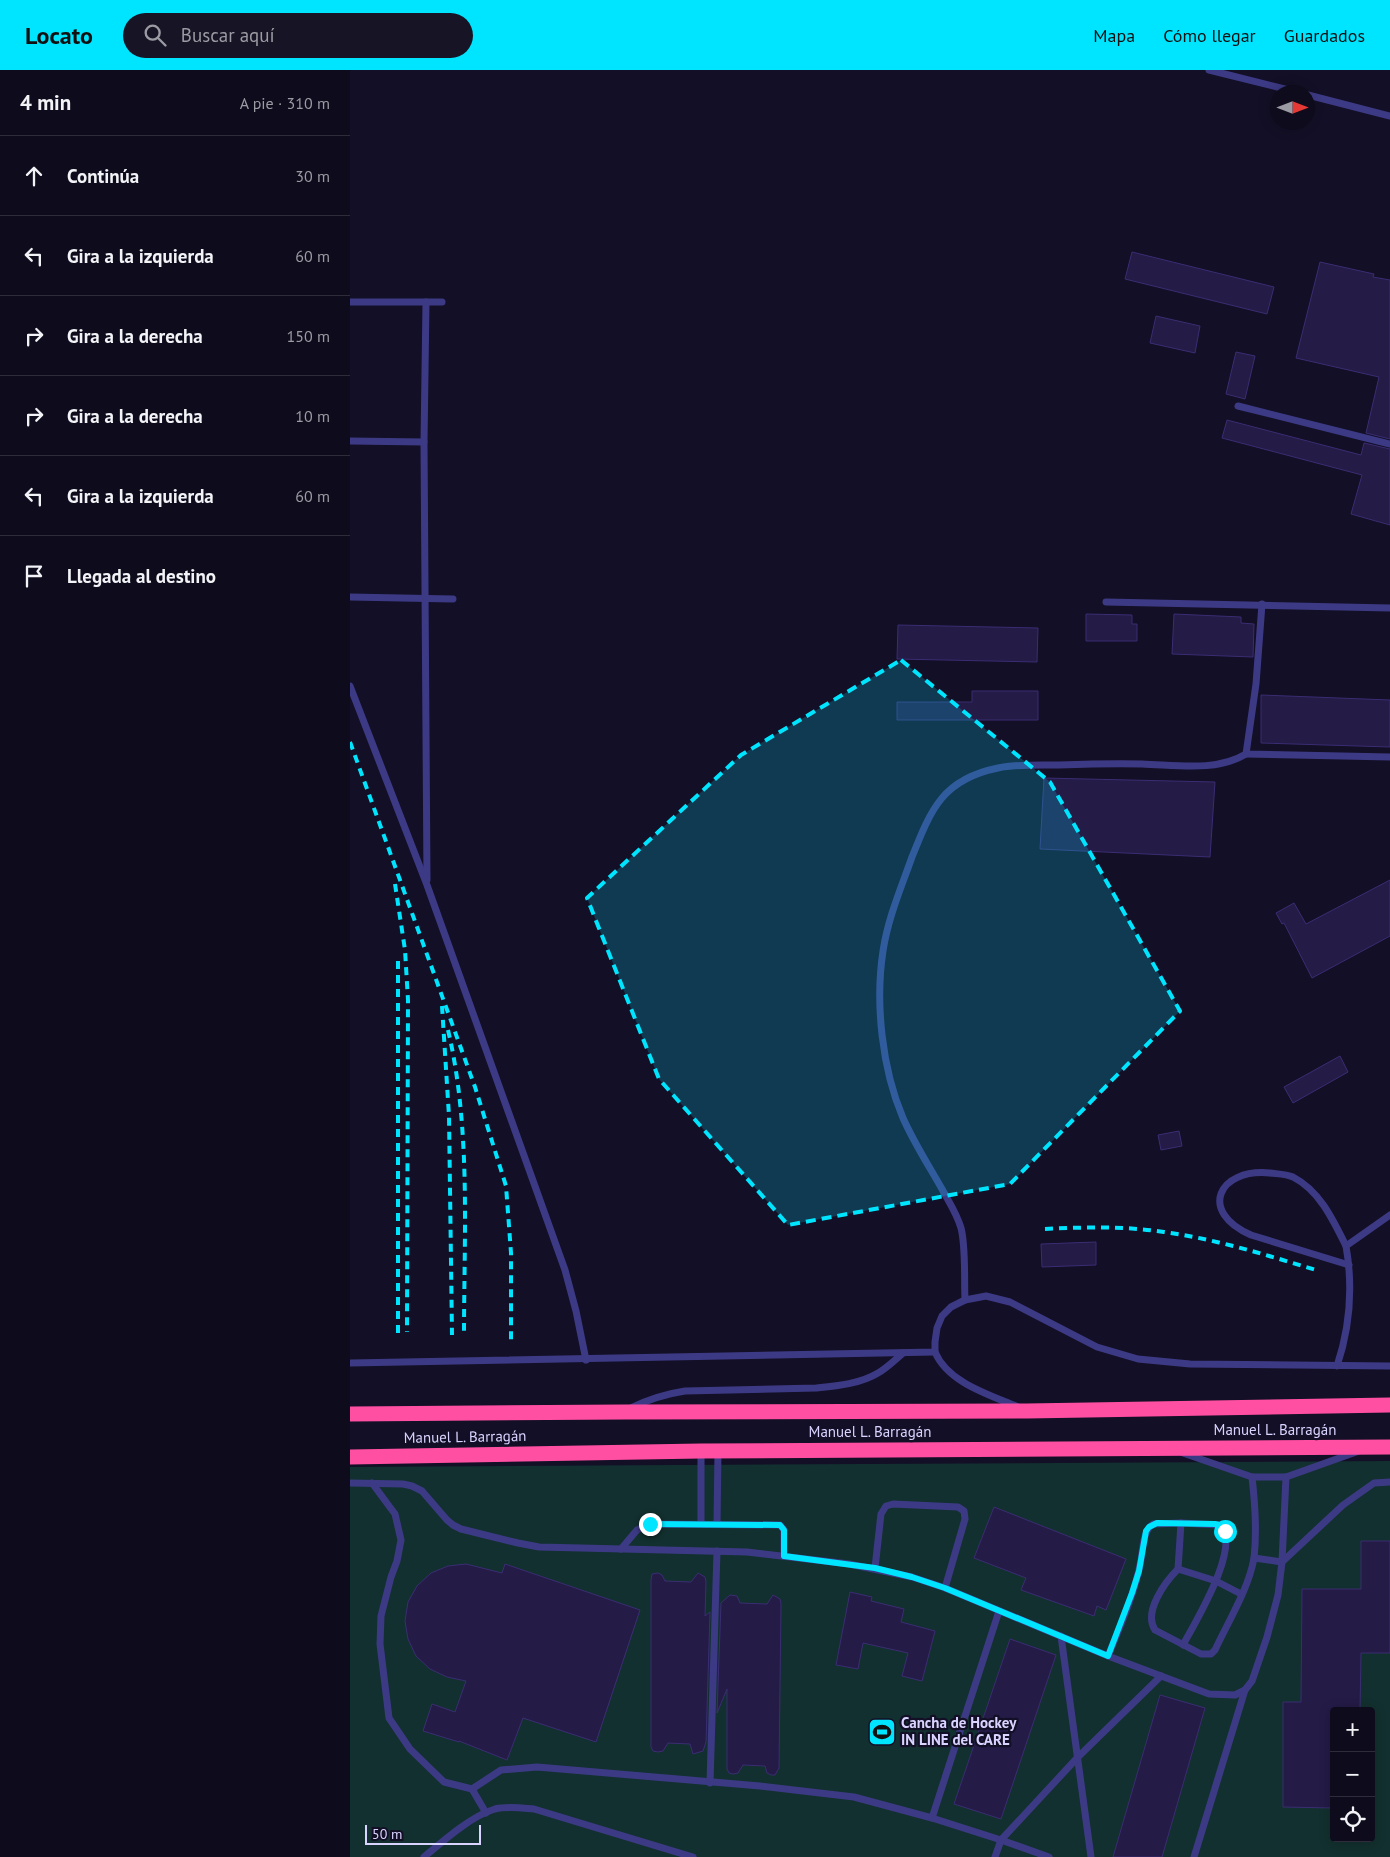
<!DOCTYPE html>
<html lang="es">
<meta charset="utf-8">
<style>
body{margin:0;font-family:"PT Sans",sans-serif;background:#171425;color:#f1f3f6}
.controls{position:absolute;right:15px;bottom:15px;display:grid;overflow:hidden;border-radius:5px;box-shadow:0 2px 12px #0003}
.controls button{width:45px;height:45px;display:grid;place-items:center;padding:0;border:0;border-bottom:1px solid #2e2b3b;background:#0e0b1c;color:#f1f3f6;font:25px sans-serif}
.compass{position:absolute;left:920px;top:15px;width:45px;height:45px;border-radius:50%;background:#0e0b1c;box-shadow:0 2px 12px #0003;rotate:90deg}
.scale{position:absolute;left:15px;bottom:12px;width:116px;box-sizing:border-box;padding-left:5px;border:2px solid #d9d4ff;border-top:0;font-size:14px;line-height:18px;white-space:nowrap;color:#d9d4ff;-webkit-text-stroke:4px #130f26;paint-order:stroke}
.stop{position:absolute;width:15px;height:15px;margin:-11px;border:4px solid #00e5ff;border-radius:50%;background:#fff}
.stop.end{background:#00e5ff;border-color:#fff;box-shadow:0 1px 5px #0008}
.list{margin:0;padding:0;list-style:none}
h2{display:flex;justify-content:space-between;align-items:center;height:65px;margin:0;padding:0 20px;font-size:21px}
h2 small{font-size:16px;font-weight:400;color:#9b9ba3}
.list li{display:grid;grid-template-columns:32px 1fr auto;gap:15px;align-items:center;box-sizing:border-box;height:80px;padding:0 20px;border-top:1px solid #2e2b3b}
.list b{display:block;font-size:19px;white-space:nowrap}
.list em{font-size:16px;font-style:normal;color:#9b9ba3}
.icon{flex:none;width:28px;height:28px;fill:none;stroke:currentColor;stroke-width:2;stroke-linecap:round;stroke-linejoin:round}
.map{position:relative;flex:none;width:1040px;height:1787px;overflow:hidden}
header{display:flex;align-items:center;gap:30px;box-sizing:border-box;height:70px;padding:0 25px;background:#00e5ff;color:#111}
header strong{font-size:24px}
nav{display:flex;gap:28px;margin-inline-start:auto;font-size:18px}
.search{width:350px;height:45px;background:#171425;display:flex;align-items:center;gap:12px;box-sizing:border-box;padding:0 18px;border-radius:28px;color:#9b9ba3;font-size:19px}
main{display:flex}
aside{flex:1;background:#0e0b1c}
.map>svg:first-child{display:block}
.green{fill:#12302f;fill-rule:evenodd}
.building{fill:#241b47;stroke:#3b2d73}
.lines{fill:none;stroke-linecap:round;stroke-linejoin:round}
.lane{stroke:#3d3a85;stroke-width:7}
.highway{stroke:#ff4fa3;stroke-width:15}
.rail{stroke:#00e5ff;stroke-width:4;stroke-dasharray:8 6;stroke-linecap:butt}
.route{stroke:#00e5ff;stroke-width:6}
.marked{fill:#00e5ff;fill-opacity:0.2;stroke:#00e5ff;stroke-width:4;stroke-dasharray:10 6;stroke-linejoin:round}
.labels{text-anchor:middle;stroke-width:4.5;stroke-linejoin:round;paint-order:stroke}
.street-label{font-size:15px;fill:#d9d4ff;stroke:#130f26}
.poi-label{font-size:15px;font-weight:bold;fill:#d9d4ff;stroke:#130f26;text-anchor:start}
</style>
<header>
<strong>Locato</strong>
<div class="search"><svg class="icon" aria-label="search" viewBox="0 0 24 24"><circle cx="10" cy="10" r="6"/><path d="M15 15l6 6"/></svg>Buscar aquí</div>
<nav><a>Mapa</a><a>Cómo llegar</a><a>Guardados</a></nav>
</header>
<main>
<aside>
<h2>4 min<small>A pie · 310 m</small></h2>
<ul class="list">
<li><svg class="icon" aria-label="ahead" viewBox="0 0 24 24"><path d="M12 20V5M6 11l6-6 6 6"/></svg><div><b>Continúa</b></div><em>30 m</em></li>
<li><svg class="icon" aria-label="left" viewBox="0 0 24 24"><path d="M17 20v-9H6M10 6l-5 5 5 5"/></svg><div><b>Gira a la izquierda</b></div><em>60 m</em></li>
<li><svg class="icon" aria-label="right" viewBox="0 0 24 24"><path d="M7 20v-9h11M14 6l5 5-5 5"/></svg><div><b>Gira a la derecha</b></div><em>150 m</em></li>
<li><svg class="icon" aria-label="right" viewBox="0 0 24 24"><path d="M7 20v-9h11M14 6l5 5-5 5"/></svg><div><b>Gira a la derecha</b></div><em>10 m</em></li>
<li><svg class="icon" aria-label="left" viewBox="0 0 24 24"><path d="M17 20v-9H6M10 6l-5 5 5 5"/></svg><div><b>Gira a la izquierda</b></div><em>60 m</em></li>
<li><svg class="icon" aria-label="arrive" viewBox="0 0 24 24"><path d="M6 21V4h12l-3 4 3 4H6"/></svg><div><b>Llegada al destino</b></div></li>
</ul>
</aside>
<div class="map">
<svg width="1040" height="1787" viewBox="0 0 1040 1787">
<rect width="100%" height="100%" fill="#130f26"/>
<path class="green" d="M1040,1391v396h-1040v-390zM984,1641h37v127h-37z"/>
<g class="building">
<path d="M782,182l142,35 -7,27 -142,-35z"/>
<path d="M970,192l54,12 -1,3 17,3v159l-24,-6 13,-56 -83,-19z"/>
<path d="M806,246l44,10 -5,27 -45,-10z"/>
<path d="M886,282l19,4 -10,43 -19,-5z"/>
<path d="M877,350l134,35 3,-12 26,6v76l-39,-11 11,-39 -140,-37z"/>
<path d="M736,544l46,1v9h5v17h-51z"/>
<path d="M824,544l67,3v6l13,1 -1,33 -81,-3z"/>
<path d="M548,555l140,3 -1,34 -140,-3z"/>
<path d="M622,621h66v29h-141v-18h75z"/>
<path d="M911,625l129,5v47l-129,-4z"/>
<path d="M694,708l171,4 -5,75 -170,-8z"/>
<path d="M1040,810v56l-78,42 -28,-55 -2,1 -6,-11 18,-10 12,21z"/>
<path d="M990,986l8,16 -55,31 -9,-16z"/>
<path d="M829,1061l3,15 -21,4 -3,-15z"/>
<path d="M746,1172v23l-54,2 -1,-23z"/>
<path d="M644,1437l132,52 -20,51 -9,-4 -3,10 -73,-26 5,-12 -52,-20z"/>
<path d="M1011,1471h29v112h-29l-1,58h-26v97l-51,-1v-105h18l1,-113h59z"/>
<path d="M116,1494l36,9 3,-9 135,46 -44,132 -73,-24 -16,42 -48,-19v1l-36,-11 9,-27 23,8 11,-31 -19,-4 -17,-8 -14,-13 -8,-17 -3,-18 3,-19 9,-16 14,-13 17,-7z"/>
<path d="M308,1503l4,2 3,6 26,1 7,-9 7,4 1,5 -1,34 5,-4 -4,130 -3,9 -10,3 -3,-10 -22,-1 -5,8 -5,1 -5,-1 -2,-4v-167l1,-6z"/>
<path d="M500,1522l22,5 -1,4 33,8 -3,13 34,9 -13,50 -20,-5 6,-23 -45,-10 -5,26 -22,-4z"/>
<path d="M380,1525l7,1 3,7 27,1 6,-9 7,4 1,5 -2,164 -4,7h-4l-4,-2 -2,-7 -22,-1 -5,8 -5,1 -4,-1 -2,-4v-80l-10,24 4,-110z"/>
<path d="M660,1569l46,16 -55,164 -47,-15z"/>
<path d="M810,1625l45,13 -43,149h-49z"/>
</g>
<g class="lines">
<g class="lane">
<path d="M859,0l88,22"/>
<path d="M958,25l82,21"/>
<path d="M0,232h92"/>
<path d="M76,232l-2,140 3,438"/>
<path d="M888,336l152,38"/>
<path d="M0,371l74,1"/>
<path d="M0,527l103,2"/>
<path d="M756,532l284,6"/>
<path d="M912,534l-6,80 -10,70 144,3"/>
<path d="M0,616l77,199 138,385 11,41 10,49"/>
<path d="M996,1176c-13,-26 -26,-55 -53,-69 -7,-3 -15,-3 -23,-4 -52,-5 -72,39 -19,62l98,30"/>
<path d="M615,1230c-1,-21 1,-53 -4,-72 -4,-14 -12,-26 -19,-39 -13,-23 -28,-46 -39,-71 -21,-49 -28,-115 -20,-167 5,-33 18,-63 29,-94 19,-48 31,-78 86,-89 19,-4 40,-3 59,-3 29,-1 57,-2 85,-1 35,1 74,8 104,-10"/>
<path d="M585,1282c13,31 55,43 83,55"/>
<path d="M0,1293l585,-11v-10l2,-14 5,-12 9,-9 14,-7 21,-4 24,6 87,45 41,12 52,5 200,2"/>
<path d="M987,1296c13,-39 16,-80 9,-120l44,-31"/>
<path d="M281,1338c18,-9 34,-14 54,-17l131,-3c20,-2 44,-4 62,-15 9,-5 17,-13 25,-20"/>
<path d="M833,1383l69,24h34l73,-26"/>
<path d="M0,1413l53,1 9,2 10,5 25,29 6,5 8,4 57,14 21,4 208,5 102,12 63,13 33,11 163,68 101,38 26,1 10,-5 7,-9 15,-44 11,-42 4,-33 4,-85"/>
<path d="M22,1413l23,31 6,26 -4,21 -6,16 -10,39 -1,28 9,74 21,31 34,33 28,7 29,-19 36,-3 223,19 94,11 78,21 69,22 48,17"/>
<path d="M831,1453l38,2c25,18 -25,99 -36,120"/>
<path d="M351,1454v-73"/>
<path d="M367,1454l1,-73"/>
<path d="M271,1479l16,-19 13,-6 130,1 4,5v26"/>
<path d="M904,1488l28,4 61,-57 31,-22 16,-1"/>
<path d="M525,1498l6,-54 5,-8 7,-2 65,3 6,4 1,8 -20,69"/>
<path d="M891,1524l-25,-13 -38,-12c-13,13 -35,43 -23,61l46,24h10l4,-4c13,-28 34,-62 39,-92 3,-26 1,-55 -2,-81"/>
<path d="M711,1566l30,221"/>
<path d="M758,1586c13,-32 27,-63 33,-96 2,-12 2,-29 12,-36l28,-1 -3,46"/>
<path d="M360,1713l7,-232"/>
<path d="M122,1719l14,24"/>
<path d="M582,1748l67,-207"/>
<path d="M74,1787c19,-16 47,-41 71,-48 13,-3 26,-1 39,0l159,48"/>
<path d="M645,1787l6,-17 77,-83 83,-81"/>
<path d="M844,1787l51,-167"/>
</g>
<g class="highway">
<path d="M0,1344l274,-2 403,-1 363,-6"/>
<path d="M0,1387l351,-6 689,-4"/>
</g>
<g class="rail">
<path d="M0,672l125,345 31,99 5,67v88"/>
<path d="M45,814l10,66 3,50 -1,332"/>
<path d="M92,936l7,110 3,219"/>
<path d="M98,960c23,97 16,204 16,305"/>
<path d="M695,1159c40,-2 80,-3 119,3 52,7 102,23 152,38"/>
<path d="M48,1263v-377"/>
</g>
</g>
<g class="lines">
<path class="route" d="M300,1454l130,1 4,5v26l91,12 37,9 33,11 163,68 24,-63 7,-22 7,-40 3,-4 8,-4 58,1 5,1 5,6"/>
</g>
<path class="marked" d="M551,590l149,122 130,229 -170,173 -222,41 -129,-146 -72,-181 154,-143z"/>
<defs>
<g id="stadium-square" transform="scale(1.4375)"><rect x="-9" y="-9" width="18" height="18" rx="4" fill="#00e5ff" stroke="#130f26"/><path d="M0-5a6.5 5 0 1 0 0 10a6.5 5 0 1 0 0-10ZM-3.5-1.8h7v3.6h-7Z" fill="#111"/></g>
</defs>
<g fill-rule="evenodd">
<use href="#stadium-square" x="532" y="1662"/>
</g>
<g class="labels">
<g class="street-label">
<text x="925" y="1365">Manuel L. Barragán</text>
<text x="520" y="1367">Manuel L. Barragán</text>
<text transform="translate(115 1367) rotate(-1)" y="5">Manuel L. Barragán</text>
</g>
<g class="poi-label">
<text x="551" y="1658">Cancha de Hockey<tspan x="551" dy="17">IN LINE del CARE</tspan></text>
</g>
</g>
</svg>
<div class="controls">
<button>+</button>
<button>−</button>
<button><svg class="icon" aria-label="locate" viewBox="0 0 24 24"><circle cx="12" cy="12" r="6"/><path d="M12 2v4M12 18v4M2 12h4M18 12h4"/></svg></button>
</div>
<svg class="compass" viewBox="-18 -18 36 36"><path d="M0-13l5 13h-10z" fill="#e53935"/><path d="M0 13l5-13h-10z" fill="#9b9ba3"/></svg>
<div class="scale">50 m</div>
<div class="stop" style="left:875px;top:1461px"></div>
<div class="stop end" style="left:300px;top:1454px"></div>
</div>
</main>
